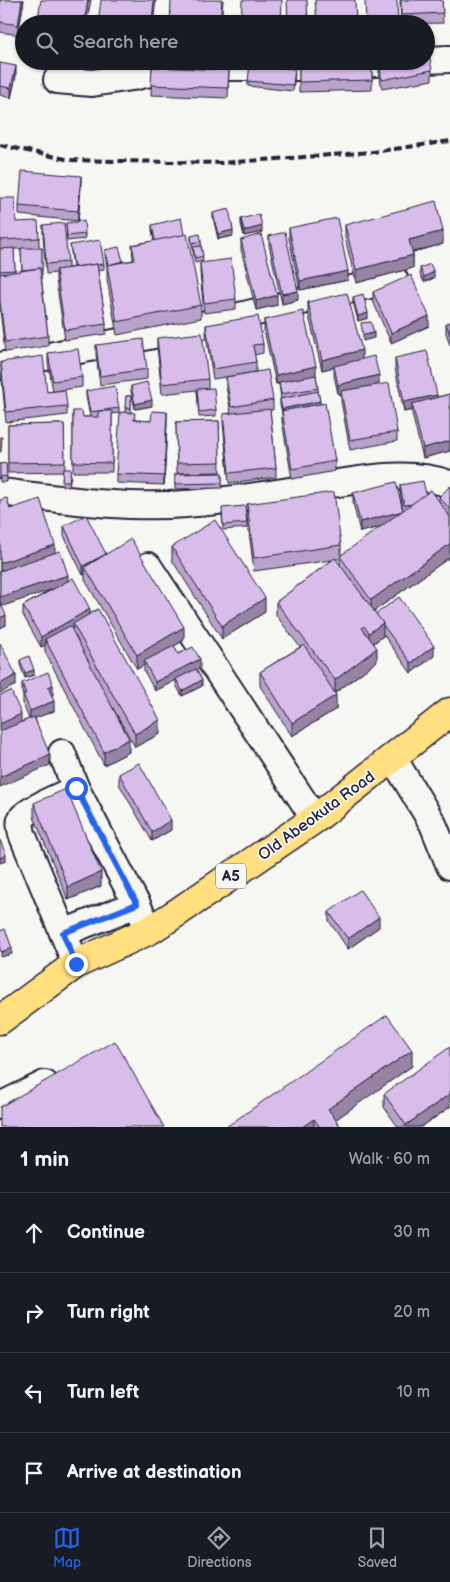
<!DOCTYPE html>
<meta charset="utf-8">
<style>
body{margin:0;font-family:"Balsamiq Sans",sans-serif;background:#20242c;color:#f1f3f6}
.stop{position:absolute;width:15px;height:15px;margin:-11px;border:4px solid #2563eb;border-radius:50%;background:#fff}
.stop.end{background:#2563eb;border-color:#fff;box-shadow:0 1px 5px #0008}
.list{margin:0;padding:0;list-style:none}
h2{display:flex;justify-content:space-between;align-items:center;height:65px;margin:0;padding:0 20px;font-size:21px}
h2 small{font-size:16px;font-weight:400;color:#9ea1a6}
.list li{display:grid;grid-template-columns:32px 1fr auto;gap:15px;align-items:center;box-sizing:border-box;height:80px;padding:0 20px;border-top:1px solid #363941}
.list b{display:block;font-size:19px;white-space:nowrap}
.list em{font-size:16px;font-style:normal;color:#9ea1a6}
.icon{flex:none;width:28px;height:28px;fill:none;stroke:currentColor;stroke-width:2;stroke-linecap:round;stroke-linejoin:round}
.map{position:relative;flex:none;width:450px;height:1127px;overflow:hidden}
.search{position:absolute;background:#171b24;box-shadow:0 1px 4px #0004;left:15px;right:15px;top:15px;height:55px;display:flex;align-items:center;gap:12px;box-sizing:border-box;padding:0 18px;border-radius:28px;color:#9ea1a6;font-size:19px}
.sheet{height:385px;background:#171b24}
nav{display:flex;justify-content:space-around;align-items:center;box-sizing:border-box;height:70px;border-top:1px solid #363941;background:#171b24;font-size:14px;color:#9ea1a6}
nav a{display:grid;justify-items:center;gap:2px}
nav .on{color:#2563eb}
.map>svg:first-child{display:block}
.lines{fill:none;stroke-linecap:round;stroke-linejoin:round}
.minor-casing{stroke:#22223b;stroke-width:30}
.highway-casing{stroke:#22223b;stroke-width:31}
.minor{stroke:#f6f6f2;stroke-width:26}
.highway{stroke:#ffdf80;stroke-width:28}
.rail{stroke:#22223b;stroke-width:4;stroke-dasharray:8 4;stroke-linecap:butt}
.wall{fill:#baa3ca;stroke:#22223b;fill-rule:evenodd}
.shaded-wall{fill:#9784a4;stroke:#22223b}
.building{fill:#d8bdeb;stroke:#22223b}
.route{stroke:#2563eb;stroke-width:6}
.labels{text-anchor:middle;stroke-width:4;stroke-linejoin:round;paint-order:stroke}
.shield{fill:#f6f6f2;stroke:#626272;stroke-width:1}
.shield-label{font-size:15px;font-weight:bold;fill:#22223b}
.street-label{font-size:16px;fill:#22223b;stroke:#f6f6f2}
</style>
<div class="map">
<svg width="450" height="1127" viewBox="0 0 450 1127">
<rect width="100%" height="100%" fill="#f6f6f2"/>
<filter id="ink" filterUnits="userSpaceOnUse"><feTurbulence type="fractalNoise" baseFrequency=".02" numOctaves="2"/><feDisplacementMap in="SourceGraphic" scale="10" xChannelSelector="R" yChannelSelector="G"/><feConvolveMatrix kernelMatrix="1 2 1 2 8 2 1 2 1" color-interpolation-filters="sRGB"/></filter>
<g filter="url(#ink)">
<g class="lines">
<g class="minor-casing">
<g id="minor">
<path d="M426,60l24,-1"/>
<path d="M57,80l35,3 40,-6 44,-10h134l98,-6"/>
<path d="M0,366l198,-40 196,-47"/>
<path d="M0,492c59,7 127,17 186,12 43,-3 86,-10 128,-17 45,-7 92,-18 136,-3"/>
<path d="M148,566l167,253"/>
<path d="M62,753l14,36 74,141"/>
<path d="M393,758l40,66 17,42"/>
<path d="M63,933l74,-29"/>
<path d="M76,964l-54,-130c-1,-6 -3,-12 0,-16 6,-9 43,-24 54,-29"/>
<path d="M0,1106l45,-22"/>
</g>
</g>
<g class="highway-casing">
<path id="highway" d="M0,1020l76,-56 74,-34 25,-16 140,-95 135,-107"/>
</g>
<use href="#minor" class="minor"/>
<use href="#highway" class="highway"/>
<path class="rail" d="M0,145l70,15 151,3 152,-11 77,-11"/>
</g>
<g class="wall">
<path d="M0,0h24l-6,35 -18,-3z"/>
<path d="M400,0h42l1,23 -42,1z"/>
<path d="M372,62v28l-73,2v-28z"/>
<path d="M379,62l53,8v10l-50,9 -3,-17z"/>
<path d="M0,63l16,13 -5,22 -11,-3z"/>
<path d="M152,67l77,3 -1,28 -77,-3z"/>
<path d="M295,74l-2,17 -45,-5v-5z"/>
<path d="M81,186l-3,35 -59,-6v-9z"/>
<path d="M0,198l16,24 23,16v10h3v27h-1l7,61v10l-43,6 -5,-42zM14,249h7l1,22 -7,1z"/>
<path d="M213,213l20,23 -15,3 -5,-21z"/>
<path d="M241,219l21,13 -18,4 -3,-12z"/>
<path d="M66,223l19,11v5l-18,2z"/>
<path d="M43,225l25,37v6l5,-1 -3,-22 34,19v5l-6,2 8,53v10l-41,6 -9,-60v-7l-10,1 -3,-39z"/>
<path d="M152,225l49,80v13l-84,17 -10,-56v-13l-2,-11v-5l18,12 10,-2 -1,-15 22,-4 -2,-11z"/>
<path d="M345,225l98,19 -30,8v16l-57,15 -11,-45z"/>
<path d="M289,228l59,52 -48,10 -11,-52z"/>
<path d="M191,236l10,5 2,20 -8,2 -4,-22z"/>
<path d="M269,236l29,64 -16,4 -13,-59z"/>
<path d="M241,240l36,65 -21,5 -15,-61z"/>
<path d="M200,263l36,36v10l-32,4 -4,-40z"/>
<path d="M420,268l14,10 -10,4 -4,-8z"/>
<path d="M373,292l56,34 -38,17 -18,-42z"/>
<path d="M353,297l15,21 -10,3 -5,-19z"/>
<path d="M308,302l54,57 17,26 18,47v9l-47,9 -9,-49v-7h-3l-4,-19v-8l-12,3 -14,-58z"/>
<path d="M264,320l52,55 4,29 15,57v10l-43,8 -10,-58v-9l-2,-7v-6h1l-2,-15h-3l-12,-54z"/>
<path d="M450,322v23l-4,-12v-10z"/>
<path d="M206,325l57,19v9l-9,2 2,7v10l-43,7 -7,-44z"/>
<path d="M157,338l51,41v9l8,22v6l-17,1 -2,-27 -35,4 -5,-47z"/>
<path d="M96,345l51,24v10l-47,6 -4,-30z"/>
<path d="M48,353l34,24v10l-27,4 12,15v9l-61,7 -5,-51v-9l46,30 6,-1 -5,-28z"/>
<path d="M395,358l42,39 13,-3v57l-27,7 -11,-44v-4l-8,2 -9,-44z"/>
<path d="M226,377l47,23v10h-3l6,58v9l-47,6 -6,-60v-9l8,-1 -5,-26z"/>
<path d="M131,386l21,20 -17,3 -4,-18z"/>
<path d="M86,391l33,17v5l-7,1v58h-39v-61l10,6h7l-4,-21z"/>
<path d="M126,396h5v17l4,7 32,2 -3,63 -48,-2v-9l9,-62z"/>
<path d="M219,421l1,51 -43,1 -1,-51z"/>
<path d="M64,424l1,45 6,5 -2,13 -7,-1 1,-14 -55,1v-48z"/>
<path d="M6,463l1,19h-7v-18z"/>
<path d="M222,473v15l-47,1v-15z"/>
<path d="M400,485l26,9 13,7v-4l11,-11v71l-76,54 2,3 58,42 -23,17 -28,-39v2l-9,7 3,18 -42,32 1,16 -44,27 -32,-50v-14l40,-25 -24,-32v-13l56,-42 -78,11 -7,-54v-13l94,41v11l40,-29 -21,5 -7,-29v-10l50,18 -3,-20zM335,559h5v7z"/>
<path d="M0,500l10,9 45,44 13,28 22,33 70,120 -25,13 -25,-44 19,49 -25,13 -59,-113v-7l-4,2 -18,-32v-9l29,-17 -50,17 4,19 -6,3z"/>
<path d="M222,513l25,10v5l-24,2z"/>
<path d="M64,526l42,28 78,86 -10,6 4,8 22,14 -4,2 6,16 -20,10 -6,-11v-5l-21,11 -11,-20v-6l-7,4 -52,-89v-6l-2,1 -19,-39z"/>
<path d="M172,547l93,65 -43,27 -50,-79z"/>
<path d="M20,660l14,15 -9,3 -5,-13z"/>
<path d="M22,683l31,12h-1l2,16 -19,7 15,47 -29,-43 8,-3 -6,-15v-8l-1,-4z"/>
<path d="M119,774l52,56 -19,11 -33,-57z"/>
<path d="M34,803l67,83 -33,14 -34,-83z"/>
<path d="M329,912l50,15 -31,22 -19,-28z"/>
<path d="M412,1066l-77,53 6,8h-115z"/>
<path d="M384,1094l66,13 -29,20h-23l-14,-20z"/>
</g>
<g class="shaded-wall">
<path d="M22,0h2l-6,35v-10z"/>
<path d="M88,0h3l-5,24h-2z"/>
<path d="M154,0h2l-3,24h-1z"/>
<path d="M222,0h1l-2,24h-1z"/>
<path d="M16,66v10l-5,22v-10z"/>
<path d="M81,176v10l-3,35v-10z"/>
<path d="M262,226v6l-18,4v-5z"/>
<path d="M233,230v6l-15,3v-5z"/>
<path d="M443,231v13l-34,9v-13z"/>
<path d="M413,255v13l-57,15v-13z"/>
<path d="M348,271v9l-48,10v-9z"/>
<path d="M434,272v6l-10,4v-5z"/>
<path d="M298,291v9l-16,4v-10z"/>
<path d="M277,295v10l-21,5v-9z"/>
<path d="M368,313v5l-10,3v-5z"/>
<path d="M429,316v10l-38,17v-10z"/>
<path d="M374,333v5l-11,3v-6z"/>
<path d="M362,350v10l-40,10v-10z"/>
<path d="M316,366v10l-40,8v-9z"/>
<path d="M379,375v10l-41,9v-9z"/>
<path d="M437,395v10l-25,-1v6l-8,2v-10z"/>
<path d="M152,400v6l-17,3v-5z"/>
<path d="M320,401v5l-38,8v-5z"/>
<path d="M167,412v10l-3,63v-9z"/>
<path d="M450,441v10l-27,7v-10z"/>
<path d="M403,511v10l-43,11v-10z"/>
<path d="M450,544v13l-79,56v-13z"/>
<path d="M55,545v13l-55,18v-13z"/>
<path d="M106,554l-21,13v7l-2,1v-9z"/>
<path d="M68,575v9l-68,23v-10z"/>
<path d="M265,598v14l-43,27v-13z"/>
<path d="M90,609v10l-17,5v4l-26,15 -2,-4v6l-4,2v-10z"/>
<path d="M6,615v10l-6,3v-10z"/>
<path d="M383,623v13l-14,10v-13z"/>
<path d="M184,627v13l-38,24 -2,-3v4l-7,4v-14z"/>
<path d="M434,646v10l-23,17v-10z"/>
<path d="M377,648v13l-42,32v-13z"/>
<path d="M200,659v9l-45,23v-9z"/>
<path d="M34,670v5l-9,3v-5z"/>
<path d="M16,675v10l-16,8v-9z"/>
<path d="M202,680v6l-20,10v-5z"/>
<path d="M53,685v10l-5,2v-10z"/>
<path d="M336,695v14l-44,27v-13z"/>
<path d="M54,701v10l-24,9v-9z"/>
<path d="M21,714v10l-21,9v-9z"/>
<path d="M160,720v14l-25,13v-13z"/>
<path d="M129,739v13l-25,13v-13z"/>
<path d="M50,755v10l-50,22v-10z"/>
<path d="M171,820v10l-19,11v-9z"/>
<path d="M6,855v6l-6,2v-5z"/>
<path d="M101,872v14l-33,14v-13z"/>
<path d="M379,917v10l-31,22v-10z"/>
<path d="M12,948v6l-11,3v-5z"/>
<path d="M412,1050v16l-84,59v-16z"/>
<path d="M450,1094v13l-29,20h-15v-2z"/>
<path d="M314,1119v8h-12z"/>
</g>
<g class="building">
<path d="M0,0h22l-4,25 -18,-3z"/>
<path d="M41,0h47l-4,24h-47z"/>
<path d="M101,0h53l-2,24h-54z"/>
<path d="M171,0h51l-2,24h-50z"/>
<path d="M242,0h40l-1,24h-40z"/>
<path d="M287,0h20l1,24h-20z"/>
<path d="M315,0h40l1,24h-39z"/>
<path d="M365,0h32l1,24h-32z"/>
<path d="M401,0h41l1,13 -42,2z"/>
<path d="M426,53h3l3,17 -50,10 -3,-18 6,-1h41z"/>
<path d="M372,62v18l-73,2v-18z"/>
<path d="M0,63l16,3 -5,22 -11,-2z"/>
<path d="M250,64l45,5 -2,16 -45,-4z"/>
<path d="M152,67l77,3 -1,18 -77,-3z"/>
<path d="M22,171l59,5 -3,35 -59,-5z"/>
<path d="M0,198h15l1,24 22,-1 1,17 -39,2z"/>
<path d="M436,201l7,30 -34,9 4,15 -57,15 -11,-45z"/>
<path d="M229,209l4,21 -15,4 -5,-21z"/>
<path d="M259,214l3,12 -18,5 -3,-12z"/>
<path d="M181,218l3,17 -29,6 -3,-16z"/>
<path d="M337,218l11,53 -48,10 -11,-53z"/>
<path d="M84,221l1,13 -18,2 -1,-13z"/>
<path d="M64,223l4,39 -22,2 -3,-39z"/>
<path d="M285,232l13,59 -16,3 -13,-58z"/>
<path d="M187,234l14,71 -84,17 -10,-57 28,-5 -3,-15z"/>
<path d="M200,234l1,7 -9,2 -1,-7z"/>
<path d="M261,234l16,61 -21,6 -15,-61z"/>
<path d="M100,240l4,24 -7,1v-1l-23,3 -4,-22z"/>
<path d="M201,246l2,10 -8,2 -2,-11z"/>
<path d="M119,247l4,14 -15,4 -3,-15z"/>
<path d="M14,248l1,22 -15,1v-22z"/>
<path d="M21,248h21v22h-2v-2l-18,2z"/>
<path d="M231,259l5,40 -32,4 -4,-40z"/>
<path d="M97,264l9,60 -41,6 -9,-60z"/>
<path d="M430,264l4,8 -10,5 -4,-9z"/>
<path d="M40,268l8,68 -43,6 -5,-41v-27z"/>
<path d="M411,275l18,41 -38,17 -18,-41z"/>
<path d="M347,293l15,57 -40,10 -14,-58z"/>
<path d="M363,294l5,19 -10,3 -5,-19z"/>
<path d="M303,311l13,55 -40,9 -12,-55z"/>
<path d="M258,316l5,28 -10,1 3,17 -43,7 -7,-44z"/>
<path d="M371,322l3,11 -11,2 -2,-12z"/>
<path d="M450,322v13l-4,-12z"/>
<path d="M202,333l6,46 -46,5 -5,-46z"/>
<path d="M143,339l4,30 -47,7 -4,-31z"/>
<path d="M78,349l4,28 -29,4 -5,-28z"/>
<path d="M427,351l10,44 -33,7 -9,-44z"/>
<path d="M43,356l4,36 18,-2 2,16 -61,6 -5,-50z"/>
<path d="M374,356l5,19 -41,10 -4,-19z"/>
<path d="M268,370l5,30 -42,7 -5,-30z"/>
<path d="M316,375l2,13 -37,6 -2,-12z"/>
<path d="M147,382l5,18 -17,4 -4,-18z"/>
<path d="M389,383l8,49 -47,8 -9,-49z"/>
<path d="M115,386l4,22 -21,3 -8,1 -4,-21z"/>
<path d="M214,388l2,22 -17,2 -2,-23z"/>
<path d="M318,391l2,10 -38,8 -2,-10z"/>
<path d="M450,394v47l-27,7 -11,-44z"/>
<path d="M126,396h5v12h-6z"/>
<path d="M325,403l10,58 -43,8 -10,-58z"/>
<path d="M270,409l6,59 -47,5 -6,-59z"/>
<path d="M73,411h9l1,6h15v-6h14v52l-39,-1z"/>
<path d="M152,411l15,1 -3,64 -48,-2 4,-62 15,1 -1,7 17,1z"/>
<path d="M219,421l1,41 -43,1 -1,-41z"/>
<path d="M64,424l1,38 -57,1v-38z"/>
<path d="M0,437h2l-1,15h-1z"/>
<path d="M6,463l1,13 -7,1v-13z"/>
<path d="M63,469h8l-2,12h-7z"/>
<path d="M222,473v10l-47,1v-10z"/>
<path d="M423,481l3,13 -13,10 -9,1 -4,-20z"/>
<path d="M396,482l7,29 -43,11 -7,-29z"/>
<path d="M450,486v23l-11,-12z"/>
<path d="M431,490l19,27v27l-79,56 -31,-44z"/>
<path d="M334,492l7,53 -87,13 -7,-54z"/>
<path d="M7,498l3,11 30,-10 15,46 -55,18v-63z"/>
<path d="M245,506l2,17 -24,2 -1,-17z"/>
<path d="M86,515l20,39 -23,12 -19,-40z"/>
<path d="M215,520l50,78 -43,28 -50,-79z"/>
<path d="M131,539l53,88 -47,28 -52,-88z"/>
<path d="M60,551l8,24 -68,22v-26z"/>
<path d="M335,558l48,65 -14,10 -5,-7 -2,2 15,20 -42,32 -59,-78z"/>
<path d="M73,578l17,31 -49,28 -18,-31z"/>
<path d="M399,597l35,49 -23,17 -28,-38v-2l-7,-9z"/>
<path d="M0,602l6,13 -6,3z"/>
<path d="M98,609l62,111 -25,14 -62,-110z"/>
<path d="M70,626l59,113 -25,13 -59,-113z"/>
<path d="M0,643l16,32 -16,9z"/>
<path d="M304,645l32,50 -44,28 -32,-51z"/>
<path d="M174,646l4,8 15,-7 7,12 -45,23 -11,-21z"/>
<path d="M29,656l5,14 -9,3 -5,-13z"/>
<path d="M196,669l6,11 -20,11 -6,-12z"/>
<path d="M48,672l5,13 -5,2 6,14 -24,10 -7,-17h3l-4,-11z"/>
<path d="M11,691l10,23 -21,10v-29z"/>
<path d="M34,717l16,38 -50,22v-46z"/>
<path d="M139,763l32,57 -19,12 -33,-58z"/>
<path d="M66,789l35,83 -33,15 -34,-84z"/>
<path d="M0,840l6,15 -6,3z"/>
<path d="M360,890l19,27 -31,22 -19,-27z"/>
<path d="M5,929l7,19 -11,4 -1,-3v-18z"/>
<path d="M387,1015l25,35 -84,59 13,18h-21l-6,-8 -12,8h-76z"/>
<path d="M115,1041l49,86h-164v-20z"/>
<path d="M450,1047v47l-44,31 -22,-31z"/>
</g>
</g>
<g class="lines" filter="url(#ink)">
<path class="route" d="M76,788l61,116 -74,29 13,31"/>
</g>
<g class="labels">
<rect class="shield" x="216" y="863.5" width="30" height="25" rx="4"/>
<g class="shield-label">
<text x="231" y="881">A5</text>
</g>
<g class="street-label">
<text transform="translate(316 815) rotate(-36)" y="6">Old Abeokuta Road</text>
</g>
</g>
</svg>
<div class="stop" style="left:76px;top:788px"></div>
<div class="stop end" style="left:76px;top:964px"></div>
<div class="search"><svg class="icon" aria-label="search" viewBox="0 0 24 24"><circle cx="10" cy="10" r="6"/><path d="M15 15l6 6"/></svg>Search here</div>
</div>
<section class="sheet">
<h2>1 min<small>Walk · 60 m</small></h2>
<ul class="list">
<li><svg class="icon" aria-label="ahead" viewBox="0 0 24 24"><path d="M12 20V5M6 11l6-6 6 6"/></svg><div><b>Continue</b></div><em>30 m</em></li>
<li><svg class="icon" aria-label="right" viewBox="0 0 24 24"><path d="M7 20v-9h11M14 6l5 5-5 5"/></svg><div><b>Turn right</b></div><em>20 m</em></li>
<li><svg class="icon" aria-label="left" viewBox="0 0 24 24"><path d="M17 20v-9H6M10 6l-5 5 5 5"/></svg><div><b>Turn left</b></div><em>10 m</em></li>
<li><svg class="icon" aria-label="arrive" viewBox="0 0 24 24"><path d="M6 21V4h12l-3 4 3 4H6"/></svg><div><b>Arrive at destination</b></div></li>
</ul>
</section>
<nav>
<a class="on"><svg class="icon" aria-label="map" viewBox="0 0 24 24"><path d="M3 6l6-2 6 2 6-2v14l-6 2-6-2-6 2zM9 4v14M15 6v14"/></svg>Map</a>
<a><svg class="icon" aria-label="directions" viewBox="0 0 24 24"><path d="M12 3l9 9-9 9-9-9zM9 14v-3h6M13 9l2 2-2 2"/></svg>Directions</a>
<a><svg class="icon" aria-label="saved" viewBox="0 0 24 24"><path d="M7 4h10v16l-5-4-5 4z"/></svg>Saved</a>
</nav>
